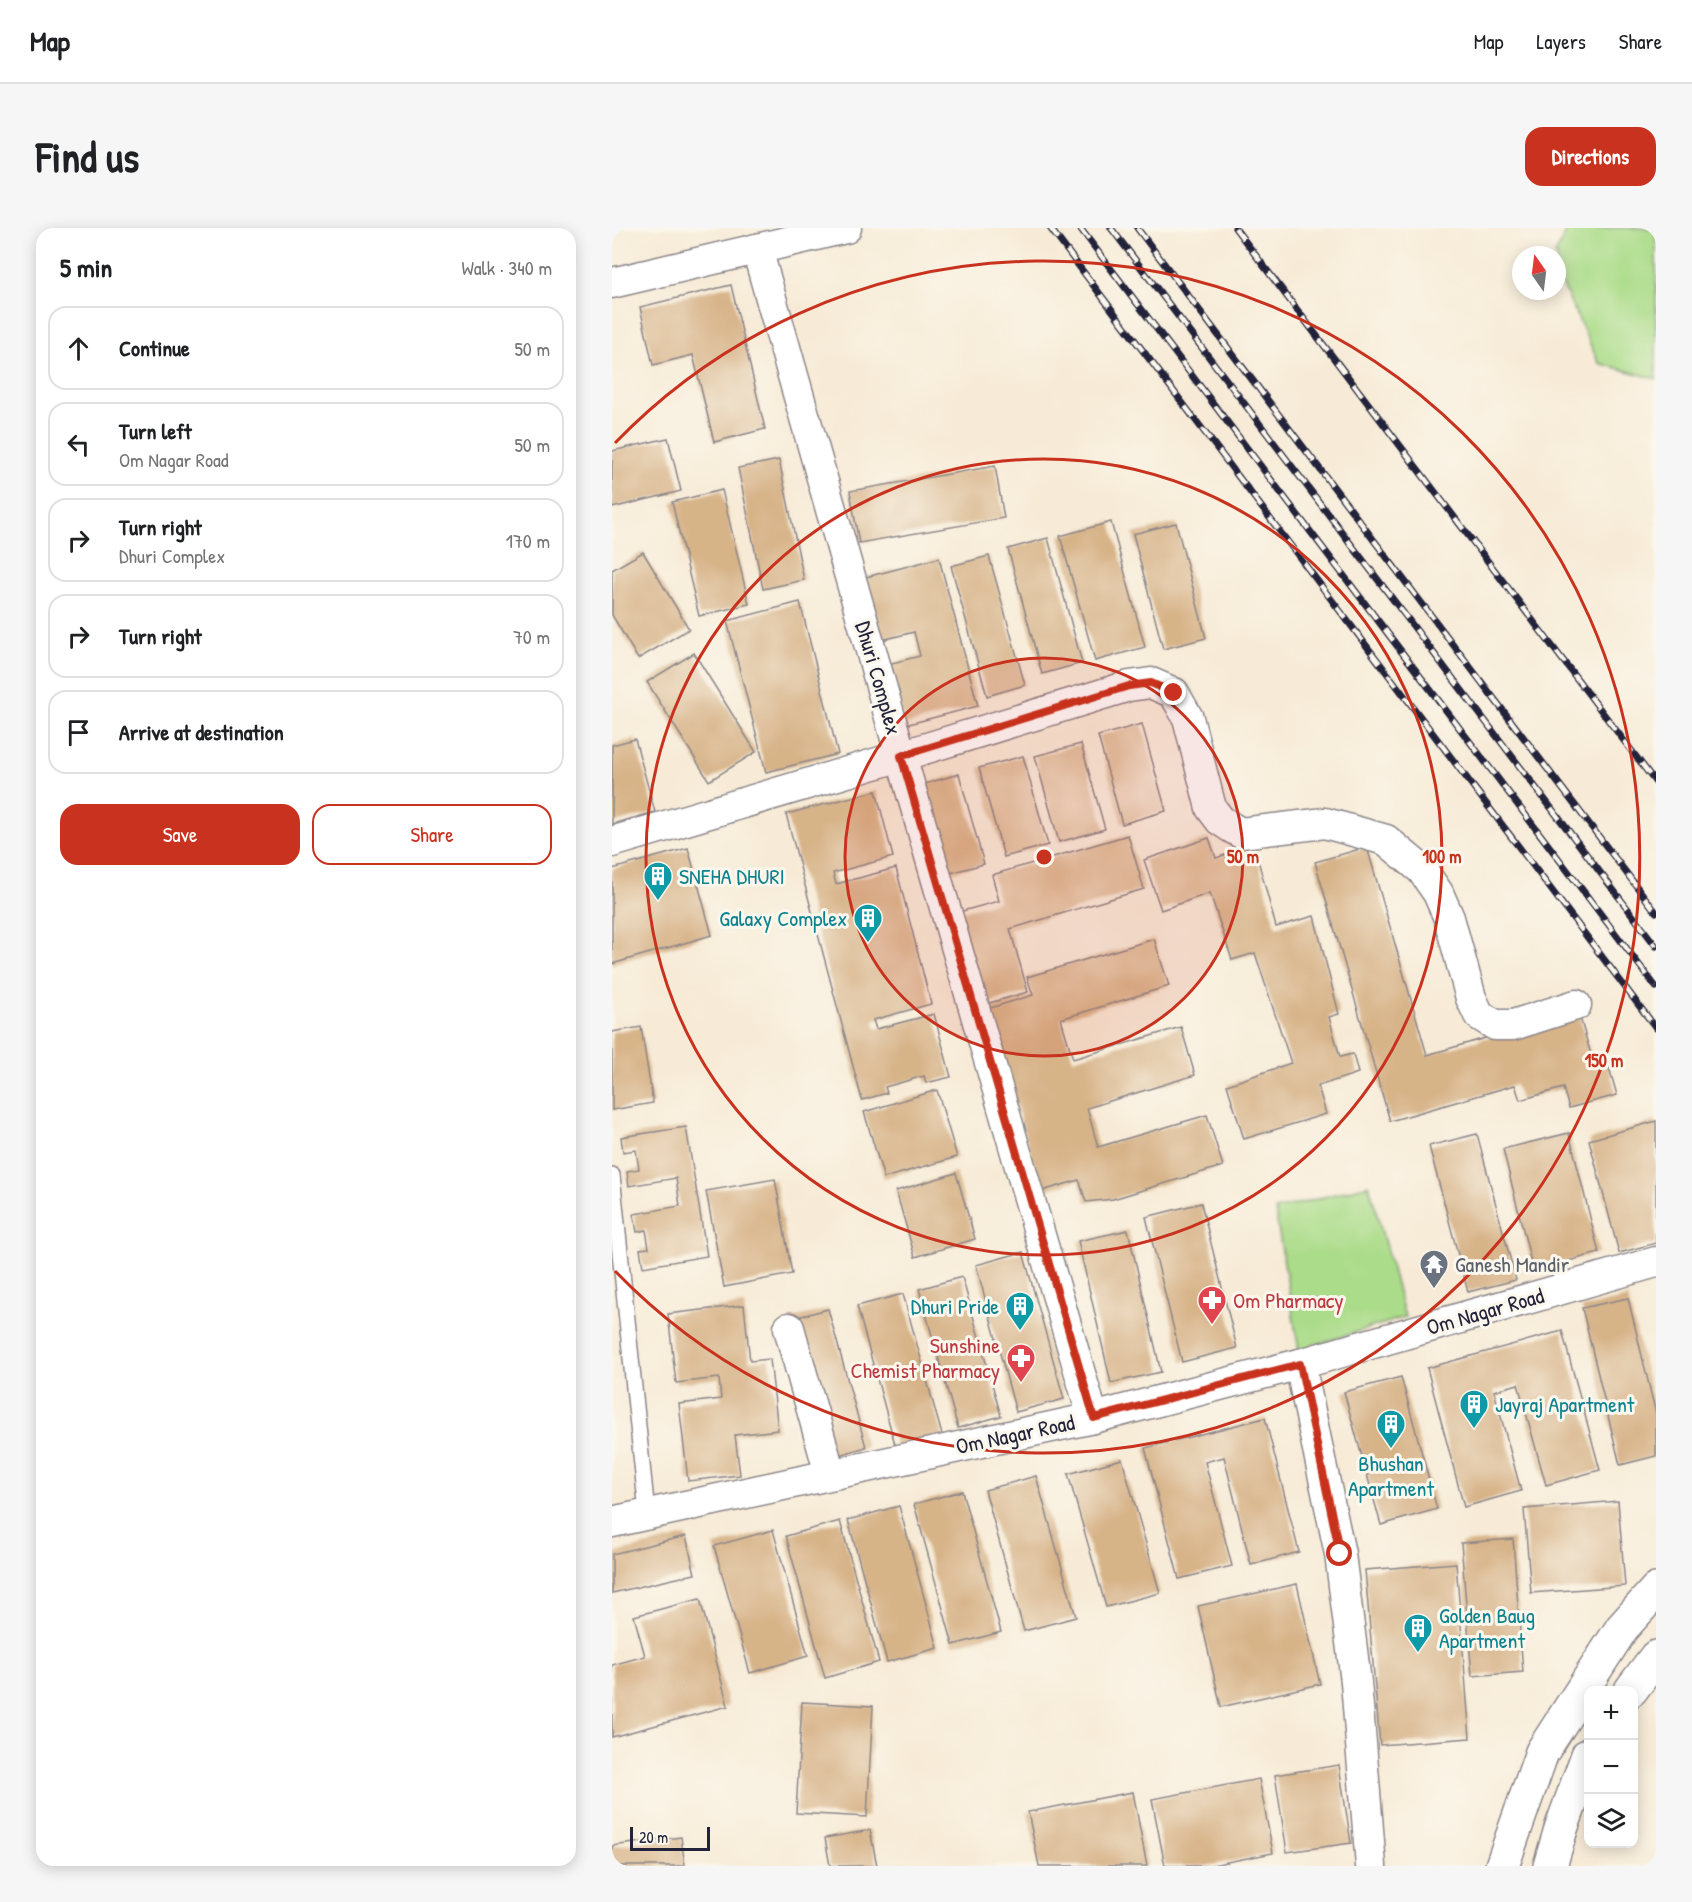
<!DOCTYPE html>
<meta charset="utf-8">
<style>
body{margin:0;font-family:"Patrick Hand",sans-serif;background:#f6f6f6;color:#202124}
.controls{position:absolute;right:18px;bottom:18px;display:grid;overflow:hidden;border-radius:12px;box-shadow:0 3px 15px #0003}
.controls button{width:54px;height:54px;display:grid;place-items:center;padding:0;border:0;border-bottom:2px solid #e0e0e0;background:#fff;color:#202124;font:30px sans-serif}
.compass{position:absolute;left:900px;top:18px;width:54px;height:54px;border-radius:50%;background:#fff;box-shadow:0 3px 15px #0003;rotate:346deg}
.scale{position:absolute;left:18px;bottom:15px;width:80px;box-sizing:border-box;padding-left:6px;border:3px solid #22223b;border-top:0;font-size:16px;line-height:21px;white-space:nowrap;color:#22223b;-webkit-text-stroke:4px #fbf7ec;paint-order:stroke}
.stop{position:absolute;width:18px;height:18px;margin:-14px;border:4px solid #c8321e;border-radius:50%;background:#fff}
.stop.end{background:#c8321e;border-color:#fff;box-shadow:0 2px 6px #0008}
.list{margin:0;padding:0;list-style:none}
h2{display:flex;justify-content:space-between;align-items:center;height:78px;margin:0;padding:0 24px;font-size:26px}
h2 small{font-size:20px;font-weight:400;color:#757577}
.list li{display:grid;grid-template-columns:39px 1fr auto;gap:18px;align-items:center;box-sizing:border-box;height:84px;margin:0 12px 12px;padding:0 12px;border:2px solid #e0e0e0;border-radius:18px}
.list b{display:block;font-size:22px;white-space:nowrap}
.list p{margin:0;font-size:20px;white-space:nowrap;color:#757577}
.list em{font-size:20px;font-style:normal;color:#757577}
.actions{display:flex;gap:12px;padding:18px 24px}
.actions a{flex:1;padding:14px 0;border:2px solid #c8321e;border-radius:18px;text-align:center;font-size:21px;color:#c8321e}
.actions .main{background:#c8321e;color:#fff}
.icon{flex:none;width:33px;height:33px;fill:none;stroke:currentColor;stroke-width:2;stroke-linecap:round;stroke-linejoin:round}
.map{position:relative;flex:none;width:1044px;height:1638px;overflow:hidden;border-radius:18px}
header{display:flex;align-items:center;gap:36px;box-sizing:border-box;height:84px;padding:0 30px;background:#fff;border-bottom:2px solid #e0e0e0}
header strong{font-size:28px}
nav{display:flex;gap:33px;margin-inline-start:auto;font-size:21px}
.intro{display:flex;align-items:center;justify-content:space-between;box-sizing:border-box;height:144px;padding:0 36px}
h1{margin:0;font-size:42px}
.button{padding:15px 27px;border-radius:18px;background:#c8321e;color:#fff;font-size:21px;font-weight:700}
main{display:flex;gap:36px;padding:0 36px}
aside{flex:1;background:#fff;border-radius:18px;box-shadow:0 3px 15px #0003}
.map>svg:first-child{display:block}
.green{fill:#abdc89;stroke:#667f62;stroke-width:1.5}
.building{fill:#d7b388}
.lines{fill:none;stroke-linecap:round;stroke-linejoin:round}
.service-casing{stroke:#8c8689;stroke-width:18}
.minor-casing{stroke:#8c8689;stroke-width:33}
.primary-casing{stroke:#8c8689;stroke-width:36}
.service{stroke:#fff;stroke-width:15}
.minor{stroke:#fff;stroke-width:30}
.primary{stroke:#fff;stroke-width:33}
.rail-casing{stroke:#22223b;stroke-width:7}
.rail{stroke:#fbf7ec;stroke-width:4.5;stroke-dasharray:14;stroke-linecap:butt}
.route{stroke:#c8321e;stroke-width:8}
.ring{fill:none;stroke:#c8321e;stroke-width:3}
.labels{text-anchor:middle;stroke-width:6;stroke-linejoin:round;paint-order:stroke}
.street-label{font-size:22px;fill:#22223b;stroke:#fbf7ec}
.culture-label{font-size:22px;fill:#0d838f;stroke:#fbf7ec;text-anchor:start}
.worship-label{font-size:22px;fill:#5b616d;stroke:#fbf7ec;text-anchor:start}
.health-label{font-size:22px;fill:#be3a42;stroke:#fbf7ec;text-anchor:start}
.centre{fill:#c8321e;stroke:#fbf7ec;stroke-width:3}
.ring-label{font-size:18px;text-anchor:middle;font-weight:bold;fill:#c8321e;stroke:#fbf7ec;stroke-width:6;stroke-linejoin:round;paint-order:stroke}
</style>
<header>
<strong>Map</strong>
<nav><a>Map</a><a>Layers</a><a>Share</a></nav>
</header>
<div class="intro"><h1>Find us</h1><a class="button">Directions</a></div>
<main>
<aside>
<h2>5 min<small>Walk · 340 m</small></h2>
<ul class="list">
<li><svg class="icon" aria-label="ahead" viewBox="0 0 24 24"><path d="M12 20V5M6 11l6-6 6 6"/></svg><div><b>Continue</b></div><em>50 m</em></li>
<li><svg class="icon" aria-label="left" viewBox="0 0 24 24"><path d="M17 20v-9H6M10 6l-5 5 5 5"/></svg><div><b>Turn left</b><p>Om Nagar Road</p></div><em>50 m</em></li>
<li><svg class="icon" aria-label="right" viewBox="0 0 24 24"><path d="M7 20v-9h11M14 6l5 5-5 5"/></svg><div><b>Turn right</b><p>Dhuri Complex</p></div><em>170 m</em></li>
<li><svg class="icon" aria-label="right" viewBox="0 0 24 24"><path d="M7 20v-9h11M14 6l5 5-5 5"/></svg><div><b>Turn right</b></div><em>70 m</em></li>
<li><svg class="icon" aria-label="arrive" viewBox="0 0 24 24"><path d="M6 21V4h12l-3 4 3 4H6"/></svg><div><b>Arrive at destination</b></div></li>
</ul>
<div class="actions"><a class="main">Save</a><a>Share</a></div>
</aside>
<div class="map">
<svg width="1044" height="1638" viewBox="0 0 1044 1638">
<rect width="100%" height="100%" fill="#fbf7ec"/>
<filter id="ink" filterUnits="userSpaceOnUse"><feTurbulence type="fractalNoise" baseFrequency=".0167" numOctaves="2"/><feDisplacementMap in="SourceGraphic" scale="12" xChannelSelector="R" yChannelSelector="G"/><feConvolveMatrix kernelMatrix="1 2 1 2 8 2 1 2 1" color-interpolation-filters="sRGB"/></filter>
<filter id="wash" filterUnits="userSpaceOnUse"><feTurbulence type="fractalNoise" baseFrequency=".008" numOctaves="4" result="noise"/><feDisplacementMap in="SourceGraphic" scale="24" xChannelSelector="R" yChannelSelector="G"/><feGaussianBlur stdDeviation="1.35" result="paint"/><feColorMatrix in="noise" values="0 0 0 0 0 0 0 0 0 0 0 0 0 0 0 0 0 1.4 0 .05"/><feComposite in="paint" operator="in"/></filter>
<g filter="url(#wash)">
<rect width="100%" height="100%" fill="#f7ebd7"/>
<g class="green">
<path d="M956,0h88v151l-57,-16 -42,-90v-18h-2z"/>
<path d="M757,957l36,132 -106,33 -24,-140z"/>
</g>
<g id="blocks">
<g class="building">
<path d="M119,57l34,144 -51,13 -21,-87 -40,10 -13,-58z"/>
<path d="M56,210l13,53 -69,17v-57z"/>
<path d="M167,232l25,120 -41,9 -25,-121z"/>
<path d="M383,238l9,52 -145,25 -9,-52z"/>
<path d="M110,262l27,114 -50,12 -27,-114z"/>
<path d="M499,294l34,125 -50,14 -35,-125z"/>
<path d="M564,295l30,115 -43,11 -30,-115z"/>
<path d="M436,310l34,125 -40,11 -34,-125z"/>
<path d="M31,324l46,77 -51,30 -26,-44v-45z"/>
<path d="M377,328l36,129 -38,11 -36,-130z"/>
<path d="M327,330l39,148 -73,19 -17,-61 32,-8 -6,-24 -32,8 -16,-63z"/>
<path d="M188,374l38,152 -72,18 -39,-151z"/>
<path d="M82,425l62,99 -47,29 -62,-99z"/>
<path d="M530,496l24,87 -44,13 -24,-88z"/>
<path d="M23,511l20,73 -43,12v-79z"/>
<path d="M469,516l24,85 -46,13 -24,-86z"/>
<path d="M411,528l25,89 -44,12 -25,-89z"/>
<path d="M347,546l25,90 -45,12 -25,-89z"/>
<path d="M264,563l17,66 -60,16 3,11 60,-16 35,136 -58,16 3,9 58,-15 17,63 -25,6 -2,-7 -39,11 2,6 -25,7 -76,-286z"/>
<path d="M516,607l16,54 -134,40 18,63 -46,13 -27,-92 44,-12 -7,-26z"/>
<path d="M597,610l7,20 38,-13 22,82 38,-11 25,98 -10,3 11,40 13,-3 5,19 -40,13 8,28 -82,25 -17,-54 64,-22 -36,-110 -23,7 -22,-67 -49,17 -17,-50z"/>
<path d="M755,619l60,208 151,-44 17,57 13,-4 9,31 -48,13 -6,-20 -43,12 -5,-15 -125,36 -75,-259z"/>
<path d="M76,620l24,87 -100,29v-95z"/>
<path d="M542,711l15,47 -108,33 12,40 108,-32 14,48 -108,33 11,39 109,-32 16,51 -110,33 -27,3 -7,-22 -37,11 -55,-182 46,-14 -6,-18z"/>
<path d="M29,799l12,76 -41,7v-78z"/>
<path d="M325,862l20,67 -73,21 -20,-66z"/>
<path d="M1044,893v122l-37,10 -30,-113z"/>
<path d="M74,899l21,129 -64,11 -3,-18 9,-1 -3,-18 -9,2 -3,-18 46,-8 -4,-28 -47,8 -2,-15 12,-2 -3,-19 -13,2 -2,-15z"/>
<path d="M957,905l30,120 -66,17 -30,-121z"/>
<path d="M865,906l39,146 -48,12 -39,-146z"/>
<path d="M344,945l19,66 -60,18 -19,-66z"/>
<path d="M163,951l17,95 -68,13 -18,-96z"/>
<path d="M589,975l36,145 -55,14 -36,-145z"/>
<path d="M516,1002l33,142 -50,11 -33,-142z"/>
<path d="M411,1024l41,147 -48,13 -40,-147z"/>
<path d="M350,1049l39,139 -43,12 -39,-139z"/>
<path d="M291,1066l39,141 -46,13 -39,-142z"/>
<path d="M1016,1070l28,116v42l-36,9 -38,-157z"/>
<path d="M132,1077l6,56 20,-2 8,71 -43,5 5,40 -52,6 -9,-77 42,-5 -2,-21 -43,5 -8,-69z"/>
<path d="M216,1081l38,138 -37,11 -39,-139z"/>
<path d="M950,1103l38,139 -54,15 -28,-101 -24,7 27,100 -57,16 -37,-139z"/>
<path d="M789,1149l36,132 -56,16 -37,-133z"/>
<path d="M653,1190l34,134 -48,13 -27,-108 -19,5 27,104 -53,13 -34,-131z"/>
<path d="M510,1231l38,134 -54,14 -38,-133z"/>
<path d="M424,1248l40,141 -52,14 -39,-141z"/>
<path d="M350,1263l39,141 -48,13 -39,-141z"/>
<path d="M1006,1273l7,85 -94,7 -7,-84z"/>
<path d="M287,1278l39,142 -51,14 -39,-142z"/>
<path d="M228,1293l39,141 -54,16 -39,-142z"/>
<path d="M161,1302l35,126 -58,17 -36,-127z"/>
<path d="M74,1308l9,38 -83,19v-39z"/>
<path d="M901,1311l10,133 -51,4 -11,-133z"/>
<path d="M844,1335l14,175 -90,7 -15,-175z"/>
<path d="M685,1356l23,100 -99,23 -23,-101z"/>
<path d="M88,1371l28,107 -116,31v-72l33,-9 -11,-40z"/>
<path d="M190,1474l71,4 -6,111 -71,-4z"/>
<path d="M727,1537l12,78 -64,9 -12,-77z"/>
<path d="M647,1551l14,74 -66,13h-42l-13,-67z"/>
<path d="M521,1564l14,74h-108l-11,-54z"/>
<path d="M258,1602l7,36h-47l-5,-28z"/>
<path d="M69,1609l4,29h-73v-20z"/>
</g>
</g>
</g>
<g filter="url(#ink)">
<use href="#blocks" fill-opacity="0" stroke="#8c8689" stroke-width="1.5"/>
<g class="lines">
<g class="service-casing">
<path id="service" d="M0,947l35,338"/>
</g>
<g class="minor-casing">
<g id="minor">
<path d="M145,21l144,507 192,662"/>
<path d="M0,55l234,-55"/>
<path d="M0,614l289,-86 228,-70 22,-3 23,10 14,25 23,90 9,12 12,8 9,5 84,-10 61,17 36,30 16,23 11,25 22,80 8,17 16,10h18l63,-20"/>
<path d="M177,1100l41,146"/>
<path d="M688,1136l40,190 16,128 15,184"/>
<path d="M0,1294l481,-104 207,-54 356,-102"/>
</g>
</g>
<g class="primary-casing">
<g id="primary">
<path d="M1019,1462l25,-33"/>
<path d="M890,1638l40,-114 80,-124 34,-38"/>
<path d="M938,1638l11,-37 27,-74"/>
</g>
</g>
<use href="#service" class="service"/>
<use href="#minor" class="minor"/>
<use href="#primary" class="primary"/>
<g class="rail-casing">
<g id="rail">
<path d="M438,0l606,800"/>
<path d="M468,0l576,759"/>
<path d="M499,0l545,718"/>
<path d="M525,0l519,684"/>
<path d="M623,0l421,555"/>
</g>
</g>
<use href="#rail" class="rail"/>
</g>
</g>
<g class="lines" filter="url(#ink)">
<path class="route" d="M562,465l-23,-10 -22,3 -228,70 193,662 206,-54 40,190"/>
</g>
<circle cx="432" cy="629" r="199" fill="#c8321e" fill-opacity=".12"/>
<g class="ring">
<circle cx="432" cy="629" r="199"/>
<circle cx="432" cy="629" r="398"/>
<path d="M3 215A596 596 0 1 1 3 1043"/>
</g>
<defs>
<g id="building-pin" transform="scale(1.5)"><path d="M0 17L-7.5 6A9.5 9.5 0 1 1 7.5 6Z" fill="#0f9aa8" stroke="#fbf7ec"/><path d="M-4-6H4V6H1V3H-1V6H-4ZM-2.5-4.3h1.7v1.8h-1.7ZM.8-4.3h1.7v1.8H.8ZM-2.5-1h1.7V.8h-1.7ZM.8-1h1.7V.8H.8Z" fill="#fff"/></g>
<g id="temple-pin" transform="scale(1.5)"><path d="M0 17L-7.5 6A9.5 9.5 0 1 1 7.5 6Z" fill="#6b7280" stroke="#fbf7ec"/><path d="M0-6L5-2H3V0L6.5 2.5H4V6H1.5V3h-3V6H-4V2.5H-6.5L-3 0V-2H-5Z" fill="#fff"/></g>
<g id="pharmacy-pin" transform="scale(1.5)"><path d="M0 17L-7.5 6A9.5 9.5 0 1 1 7.5 6Z" fill="#e0444e" stroke="#fbf7ec"/><path d="M-2-6h4v4h4v4h-4v4h-4v-4h-4v-4h4Z" fill="#fff"/></g>
</defs>
<g fill-rule="evenodd">
<use href="#building-pin" x="46" y="648"/>
<use href="#building-pin" x="256" y="690"/>
<use href="#temple-pin" x="822" y="1036"/>
<use href="#pharmacy-pin" x="600" y="1072"/>
<use href="#building-pin" x="408" y="1078"/>
<use href="#pharmacy-pin" x="409" y="1130"/>
<use href="#building-pin" x="862" y="1176"/>
<use href="#building-pin" x="779" y="1196"/>
<use href="#building-pin" x="806" y="1400"/>
</g>
<g class="labels">
<g class="street-label">
<text transform="translate(267 450) rotate(74)" y="8">Dhuri Complex</text>
<text transform="translate(873 1083) rotate(-16)" y="8">Om Nagar Road</text>
<text transform="translate(403 1206) rotate(-12)" y="8">Om Nagar Road</text>
</g>
<g class="culture-label">
<text x="67" y="656">SNEHA DHURI</text>
<text x="235" y="698" text-anchor="end">Galaxy Complex</text>
<text x="387" y="1086" text-anchor="end">Dhuri Pride</text>
<text x="883" y="1184">Jayraj Apartment</text>
<text x="779" y="1243" text-anchor="middle">Bhushan<tspan x="779" dy="25">Apartment</tspan></text>
<text x="827" y="1395">Golden Baug<tspan x="827" dy="25">Apartment</tspan></text>
</g>
<g class="worship-label">
<text x="843" y="1044">Ganesh Mandir</text>
</g>
<g class="health-label">
<text x="621" y="1080">Om Pharmacy</text>
<text x="388" y="1125" text-anchor="end">Sunshine<tspan x="388" dy="25">Chemist Pharmacy</tspan></text>
</g>
</g>
<circle cx="432" cy="629" r="9" class="centre"/>
<g class="ring-label">
<text x="631" y="635">50 m</text>
<text x="830" y="635">100 m</text>
<text x="992" y="839">150 m</text>
</g>
</svg>
<div class="controls">
<button>+</button>
<button>−</button>
<button><svg class="icon" aria-label="layers" viewBox="0 0 24 24"><path d="M12 4l9 5-9 5-9-5zM3 14l9 5 9-5"/></svg></button>
</div>
<svg class="compass" viewBox="-18 -18 36 36"><path d="M0-13l5 13h-10z" fill="#e53935"/><path d="M0 13l5-13h-10z" fill="#757577"/></svg>
<div class="scale">20 m</div>
<div class="stop" style="left:728px;top:1326px"></div>
<div class="stop end" style="left:562px;top:465px"></div>
</div>
</main>
